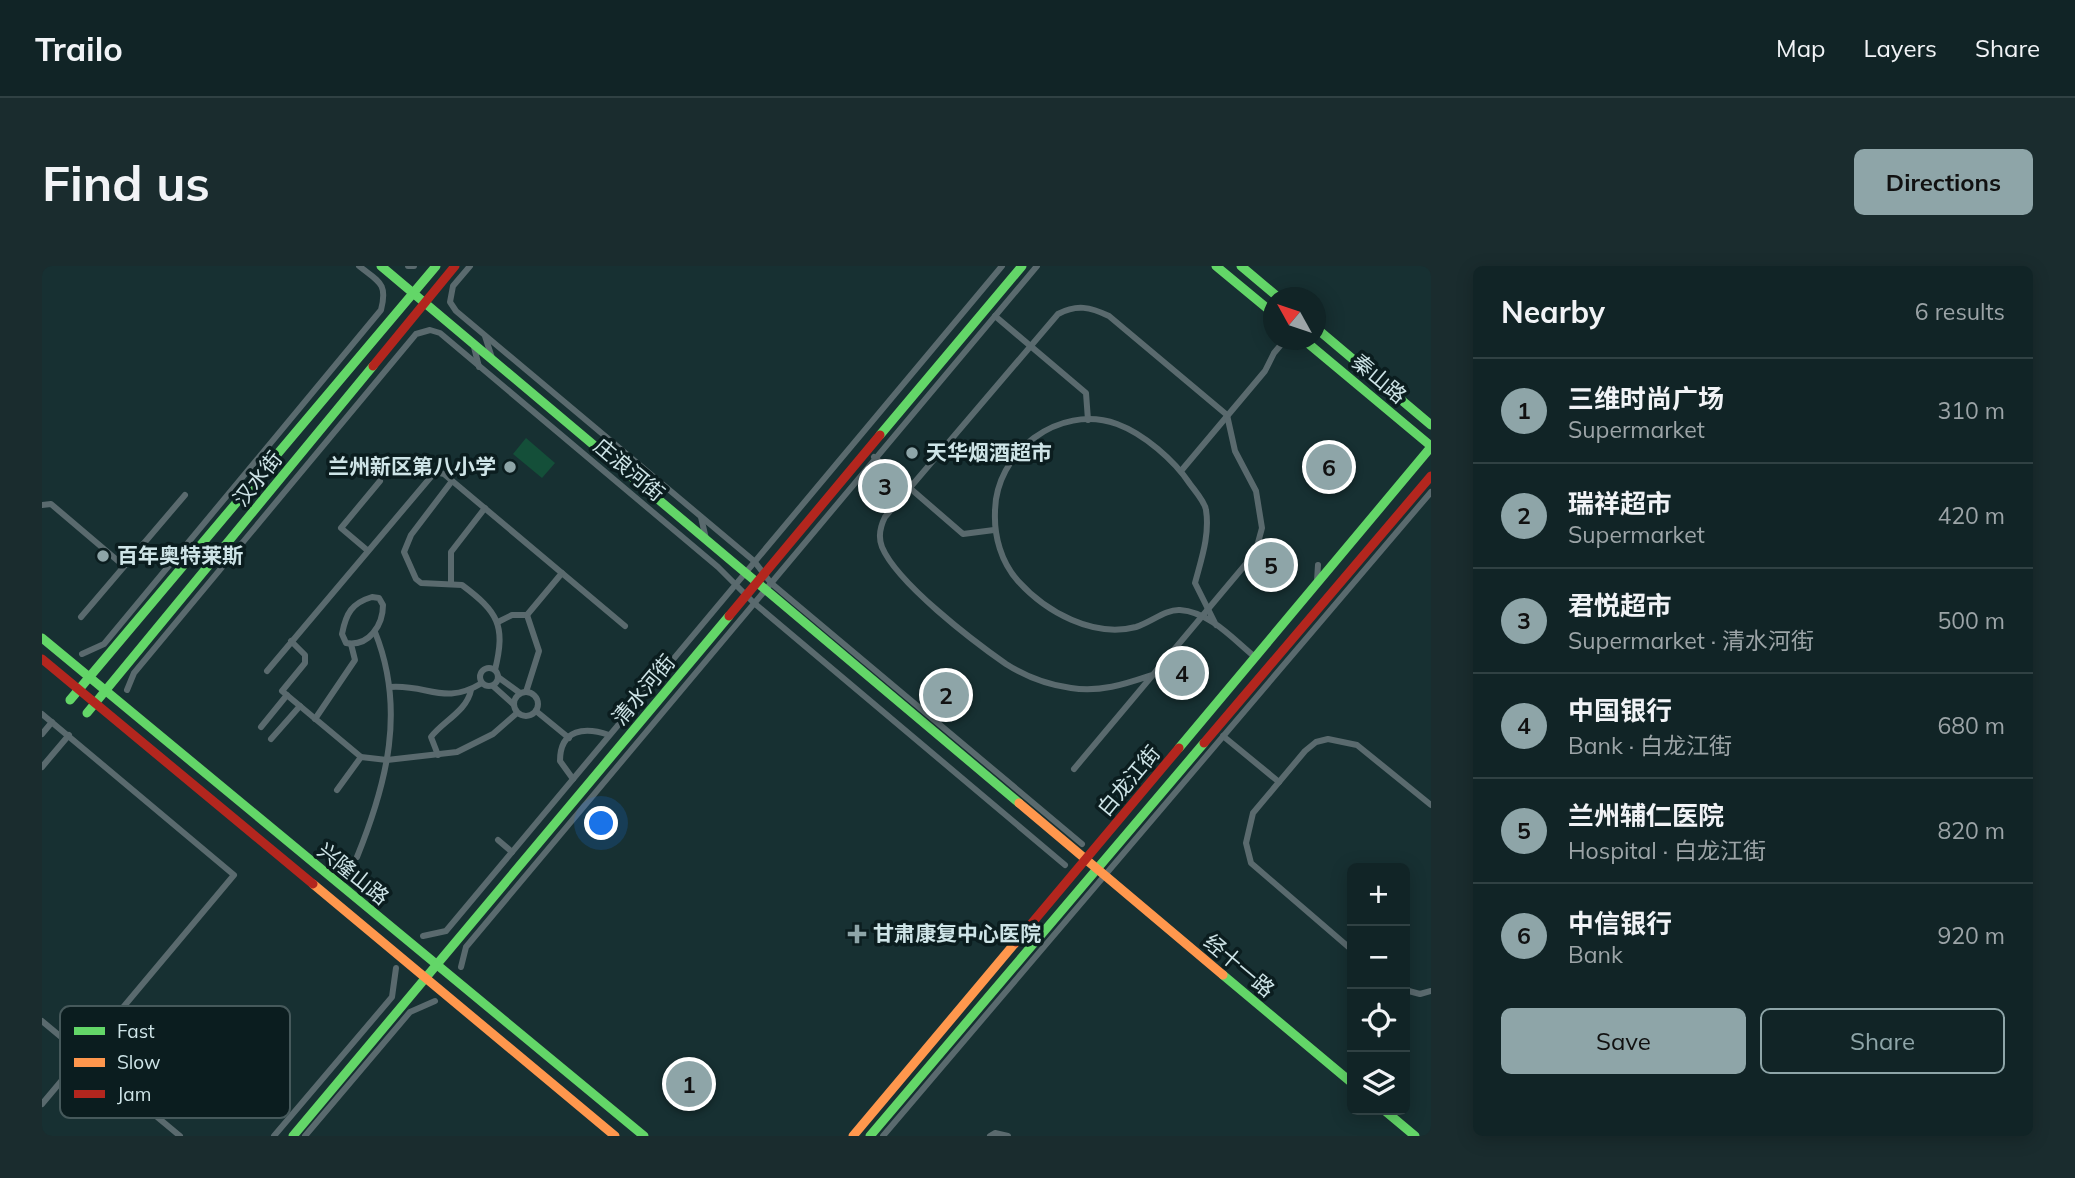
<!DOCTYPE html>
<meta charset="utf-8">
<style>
body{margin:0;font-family:Mulish,"Noto Sans SC",sans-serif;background:#1a2c2e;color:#f1f3f6}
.controls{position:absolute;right:21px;bottom:21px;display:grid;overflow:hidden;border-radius:10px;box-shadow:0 4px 18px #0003}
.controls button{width:63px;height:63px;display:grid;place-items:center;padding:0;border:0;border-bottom:2px solid #304143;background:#112426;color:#f1f3f6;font:35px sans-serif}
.compass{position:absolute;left:1221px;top:21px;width:63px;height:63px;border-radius:50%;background:#112426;box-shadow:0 4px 18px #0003;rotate:310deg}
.you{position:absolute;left:560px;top:558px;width:24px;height:24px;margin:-18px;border:5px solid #fff;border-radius:50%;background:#1a73e8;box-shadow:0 0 0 10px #1a73e833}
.badge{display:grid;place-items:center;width:46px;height:46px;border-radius:50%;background:#8ea5a8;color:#111;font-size:23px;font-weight:700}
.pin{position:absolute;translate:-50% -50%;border:4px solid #fff;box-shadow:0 2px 7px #0006}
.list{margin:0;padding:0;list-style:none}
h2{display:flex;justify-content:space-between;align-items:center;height:91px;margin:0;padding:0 28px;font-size:30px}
h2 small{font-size:23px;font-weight:400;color:#9ca4a7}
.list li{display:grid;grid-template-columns:46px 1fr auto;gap:21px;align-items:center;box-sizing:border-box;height:105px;padding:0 28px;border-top:2px solid #304143}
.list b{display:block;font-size:26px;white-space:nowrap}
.list p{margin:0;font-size:23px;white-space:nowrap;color:#9ca4a7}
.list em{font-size:23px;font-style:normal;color:#9ca4a7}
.actions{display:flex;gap:14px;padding:21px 28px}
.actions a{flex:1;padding:16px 0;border:2px solid #8ea5a8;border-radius:10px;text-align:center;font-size:24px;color:#8ea5a8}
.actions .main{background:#8ea5a8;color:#111}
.icon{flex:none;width:38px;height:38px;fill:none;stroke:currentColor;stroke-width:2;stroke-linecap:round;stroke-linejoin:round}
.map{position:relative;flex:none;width:1389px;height:870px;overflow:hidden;border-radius:10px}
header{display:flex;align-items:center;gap:42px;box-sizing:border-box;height:98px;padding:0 35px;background:#112426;border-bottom:2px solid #304143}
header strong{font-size:33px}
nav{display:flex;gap:38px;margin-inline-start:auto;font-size:24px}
.intro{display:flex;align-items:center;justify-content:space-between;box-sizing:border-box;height:168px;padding:0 42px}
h1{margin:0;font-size:49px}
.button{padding:18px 32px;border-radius:10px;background:#8ea5a8;color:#111;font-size:24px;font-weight:700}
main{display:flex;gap:42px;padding:0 42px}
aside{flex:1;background:#112426;border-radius:10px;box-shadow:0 4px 18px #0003}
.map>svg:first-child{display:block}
.green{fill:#144f39}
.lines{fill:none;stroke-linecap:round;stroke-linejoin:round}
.street{stroke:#5a6a6e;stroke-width:6}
.fast{stroke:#63d668;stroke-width:9}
.slow{stroke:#ff974d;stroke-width:9}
.jam{stroke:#b3261e;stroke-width:9}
.poi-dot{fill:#8ea5a8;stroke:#0b1d1f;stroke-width:2.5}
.labels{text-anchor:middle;stroke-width:7;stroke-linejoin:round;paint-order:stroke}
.street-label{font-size:21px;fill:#cee4e7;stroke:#0b1d1f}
.poi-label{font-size:21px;font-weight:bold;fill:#cee4e7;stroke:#0b1d1f;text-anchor:start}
.key{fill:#0b1d1f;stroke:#46595b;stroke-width:2}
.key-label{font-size:19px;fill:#cee4e7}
</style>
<header>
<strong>Trailo</strong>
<nav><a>Map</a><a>Layers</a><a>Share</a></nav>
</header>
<div class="intro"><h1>Find us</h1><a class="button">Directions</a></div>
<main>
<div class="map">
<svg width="1389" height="870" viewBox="0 0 1389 870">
<rect width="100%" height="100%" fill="#173032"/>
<path class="green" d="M484,172l29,25 -13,15 -29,-24z"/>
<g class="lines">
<g class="street">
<path d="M366,0h6"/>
<path d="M428,0l-17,20 -3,16 6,9 298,250 17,22 311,261"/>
<path d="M953,50l91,77 2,27"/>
<path d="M443,70l7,22"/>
<path d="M431,77l6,24"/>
<path d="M832,191l89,77 31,-4"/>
<path d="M578,199l27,8"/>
<path d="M1139,205l84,-100 9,-18 11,-13"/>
<path d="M410,215l-41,54 -7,17 12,27 5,4 41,2c36,27 44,40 33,85"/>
<path d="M0,239l9,-1 73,62"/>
<path d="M659,251l5,22"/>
<path d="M325,284l-26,-22 39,-47"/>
<path d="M1275,315l1,-16"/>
<path d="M409,317v-31l34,-44"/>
<path d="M330,331l7,1 4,7c0,20 -14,42 -37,38l-4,-9c4,-21 10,-31 30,-37z"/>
<path d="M485,349l35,-42"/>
<path d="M39,351l104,-122"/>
<path d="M456,356l14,-7h15"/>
<path d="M1174,359l-21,-42c6,-23 15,-48 11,-73 -1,-8 -11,-19 -16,-26 -16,-24 -46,-50 -73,-60 -59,-21 -122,29 -122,88 -1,24 6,50 23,69 28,31 75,57 118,46 14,-4 30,-18 44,-17 30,2 54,30 75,47"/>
<path d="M249,375l14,14v8l-23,28 79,66 26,3 70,-8 36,-18 24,-21"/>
<path d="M40,388l22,-10 277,-334c7,-27 -2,-28 -22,-44"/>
<circle cx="447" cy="411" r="9"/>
<path d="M225,405l168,-199 9,2 181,152"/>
<path d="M456,411l22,16"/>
<path d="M451,420l20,18"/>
<path d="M348,421c38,-3 54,19 92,-4"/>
<path d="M85,424l7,-17 282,-339 14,-4 10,3 278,234 36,36 311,262"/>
<circle cx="484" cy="438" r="12"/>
<path d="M484,426l13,-41 -12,-36"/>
<path d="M494,445l33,27"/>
<path d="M0,448l192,161 -192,229"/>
<path d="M273,453l40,-59 -4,-16"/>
<path d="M219,461l26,-32"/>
<path d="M0,468l10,-12"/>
<path d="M1181,470l56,46"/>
<path d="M229,473l29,-33"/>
<path d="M396,489l-7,-18c11,-15 36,-26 40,-47"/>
<path d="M0,501l27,-32"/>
<path d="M1032,503l171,-204 11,-15 6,-22 -6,-37 -21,-40 -8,-36 -118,-99c-19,-9 -32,-12 -51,-2l-173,203c-5,10 -7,20 -3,30 15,36 91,94 124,117 19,12 43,21 65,24 30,5 57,-5 84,-14"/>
<path d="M531,513l-13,-18c0,-33 26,-34 49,-26"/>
<path d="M295,524l24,-33"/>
<path d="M456,574l14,12"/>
<path d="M315,591c30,-74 49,-148 18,-225"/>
<path d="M381,670l23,-5 556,-665"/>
<path d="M1310,684l-101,-87 -5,-20 7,-30 52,-62 11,-9 12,-3 29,6 74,60"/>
<path d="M419,701l5,-20 571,-681"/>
<path d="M1363,724l15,4 11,-3"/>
<path d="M0,755l138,115"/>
<path d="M232,870l118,-139 4,-29"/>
<path d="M263,870l105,-124 25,-11"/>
<path d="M841,870l548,-644"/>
<path d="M948,870l5,-3 13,3"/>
</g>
<g class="fast">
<path d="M339,0l638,537"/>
<path d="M1174,0l58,48"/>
<path d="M1199,0l38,32"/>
<path d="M1274,62l115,97"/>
<path d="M1262,74l127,106"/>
<path d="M838,169l142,-169"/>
<path d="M0,372l602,498"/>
<path d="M28,434l366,-434"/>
<path d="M45,447l286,-347"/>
<path d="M1137,482l252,-301"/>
<path d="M1181,709l129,108"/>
<path d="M1342,844l31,26"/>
<path d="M251,870l436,-520"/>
<path d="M828,870l334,-393"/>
</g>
<g class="slow">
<path d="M977,537l204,172"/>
<path d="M271,618l302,252"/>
<path d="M811,870l163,-194"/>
</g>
<g class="jam">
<path d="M331,100l82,-100"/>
<path d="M687,350l151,-181"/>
<path d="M0,393l271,225"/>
<path d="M1162,477l227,-267"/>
<path d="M974,676l163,-194"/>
</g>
</g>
<g class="poi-dot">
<circle cx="870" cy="187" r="7"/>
<circle cx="468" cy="201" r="7"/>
<circle cx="61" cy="290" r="7"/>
<path d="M811.5 657.5h7v7h7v7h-7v7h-7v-7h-7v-7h7z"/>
</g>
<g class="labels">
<g class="street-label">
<text transform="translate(1337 113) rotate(40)" y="7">秦山路</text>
<text transform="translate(587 204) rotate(40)" y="7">庄浪河街</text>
<text transform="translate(216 213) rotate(-51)" y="7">汉水街</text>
<text transform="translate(602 424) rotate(-50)" y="7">清水河街</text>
<text transform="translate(1087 515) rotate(-50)" y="7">白龙江街</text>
<text transform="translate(311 608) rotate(39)" y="7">兴隆山路</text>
<text transform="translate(1197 700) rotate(40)" y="7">经十一路</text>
</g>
<g class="poi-label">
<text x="884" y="194">天华烟酒超市</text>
<text x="454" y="208" text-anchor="end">兰州新区第八小学</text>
<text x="75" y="297">百年奥特莱斯</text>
<text x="831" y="675">甘肃康复中心医院</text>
</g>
</g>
<rect x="18" y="740" width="230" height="112" rx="10" class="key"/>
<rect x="32" y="761" width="31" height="8" fill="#63d668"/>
<rect x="32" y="792" width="31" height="9" fill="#ff974d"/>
<rect x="32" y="824" width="31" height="8" fill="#b3261e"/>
<g class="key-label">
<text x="75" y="772">Fast</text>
<text x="75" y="803">Slow</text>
<text x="75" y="835">Jam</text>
</g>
</svg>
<div class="controls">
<button>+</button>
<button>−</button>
<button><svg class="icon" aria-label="locate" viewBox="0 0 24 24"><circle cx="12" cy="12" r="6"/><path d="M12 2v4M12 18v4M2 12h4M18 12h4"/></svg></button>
<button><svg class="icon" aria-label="layers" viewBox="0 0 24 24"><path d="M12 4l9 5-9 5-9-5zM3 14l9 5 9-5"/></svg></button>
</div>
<svg class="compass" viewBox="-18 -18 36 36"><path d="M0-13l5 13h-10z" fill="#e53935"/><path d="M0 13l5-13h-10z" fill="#9ca4a7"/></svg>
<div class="you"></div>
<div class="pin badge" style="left:647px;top:818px">1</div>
<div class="pin badge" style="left:904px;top:429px">2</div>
<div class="pin badge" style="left:843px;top:220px">3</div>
<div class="pin badge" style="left:1140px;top:407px">4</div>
<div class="pin badge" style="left:1229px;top:299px">5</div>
<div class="pin badge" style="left:1287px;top:201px">6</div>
</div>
<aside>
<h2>Nearby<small>6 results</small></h2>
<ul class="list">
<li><span class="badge">1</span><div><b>三维时尚广场</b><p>Supermarket</p></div><em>310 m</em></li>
<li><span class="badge">2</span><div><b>瑞祥超市</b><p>Supermarket</p></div><em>420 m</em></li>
<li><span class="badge">3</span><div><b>君悦超市</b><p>Supermarket · 清水河街</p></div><em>500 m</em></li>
<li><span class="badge">4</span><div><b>中国银行</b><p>Bank · 白龙江街</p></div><em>680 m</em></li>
<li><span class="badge">5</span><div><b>兰州辅仁医院</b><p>Hospital · 白龙江街</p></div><em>820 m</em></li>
<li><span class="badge">6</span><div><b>中信银行</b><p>Bank</p></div><em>920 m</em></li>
</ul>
<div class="actions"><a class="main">Save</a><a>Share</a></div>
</aside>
</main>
